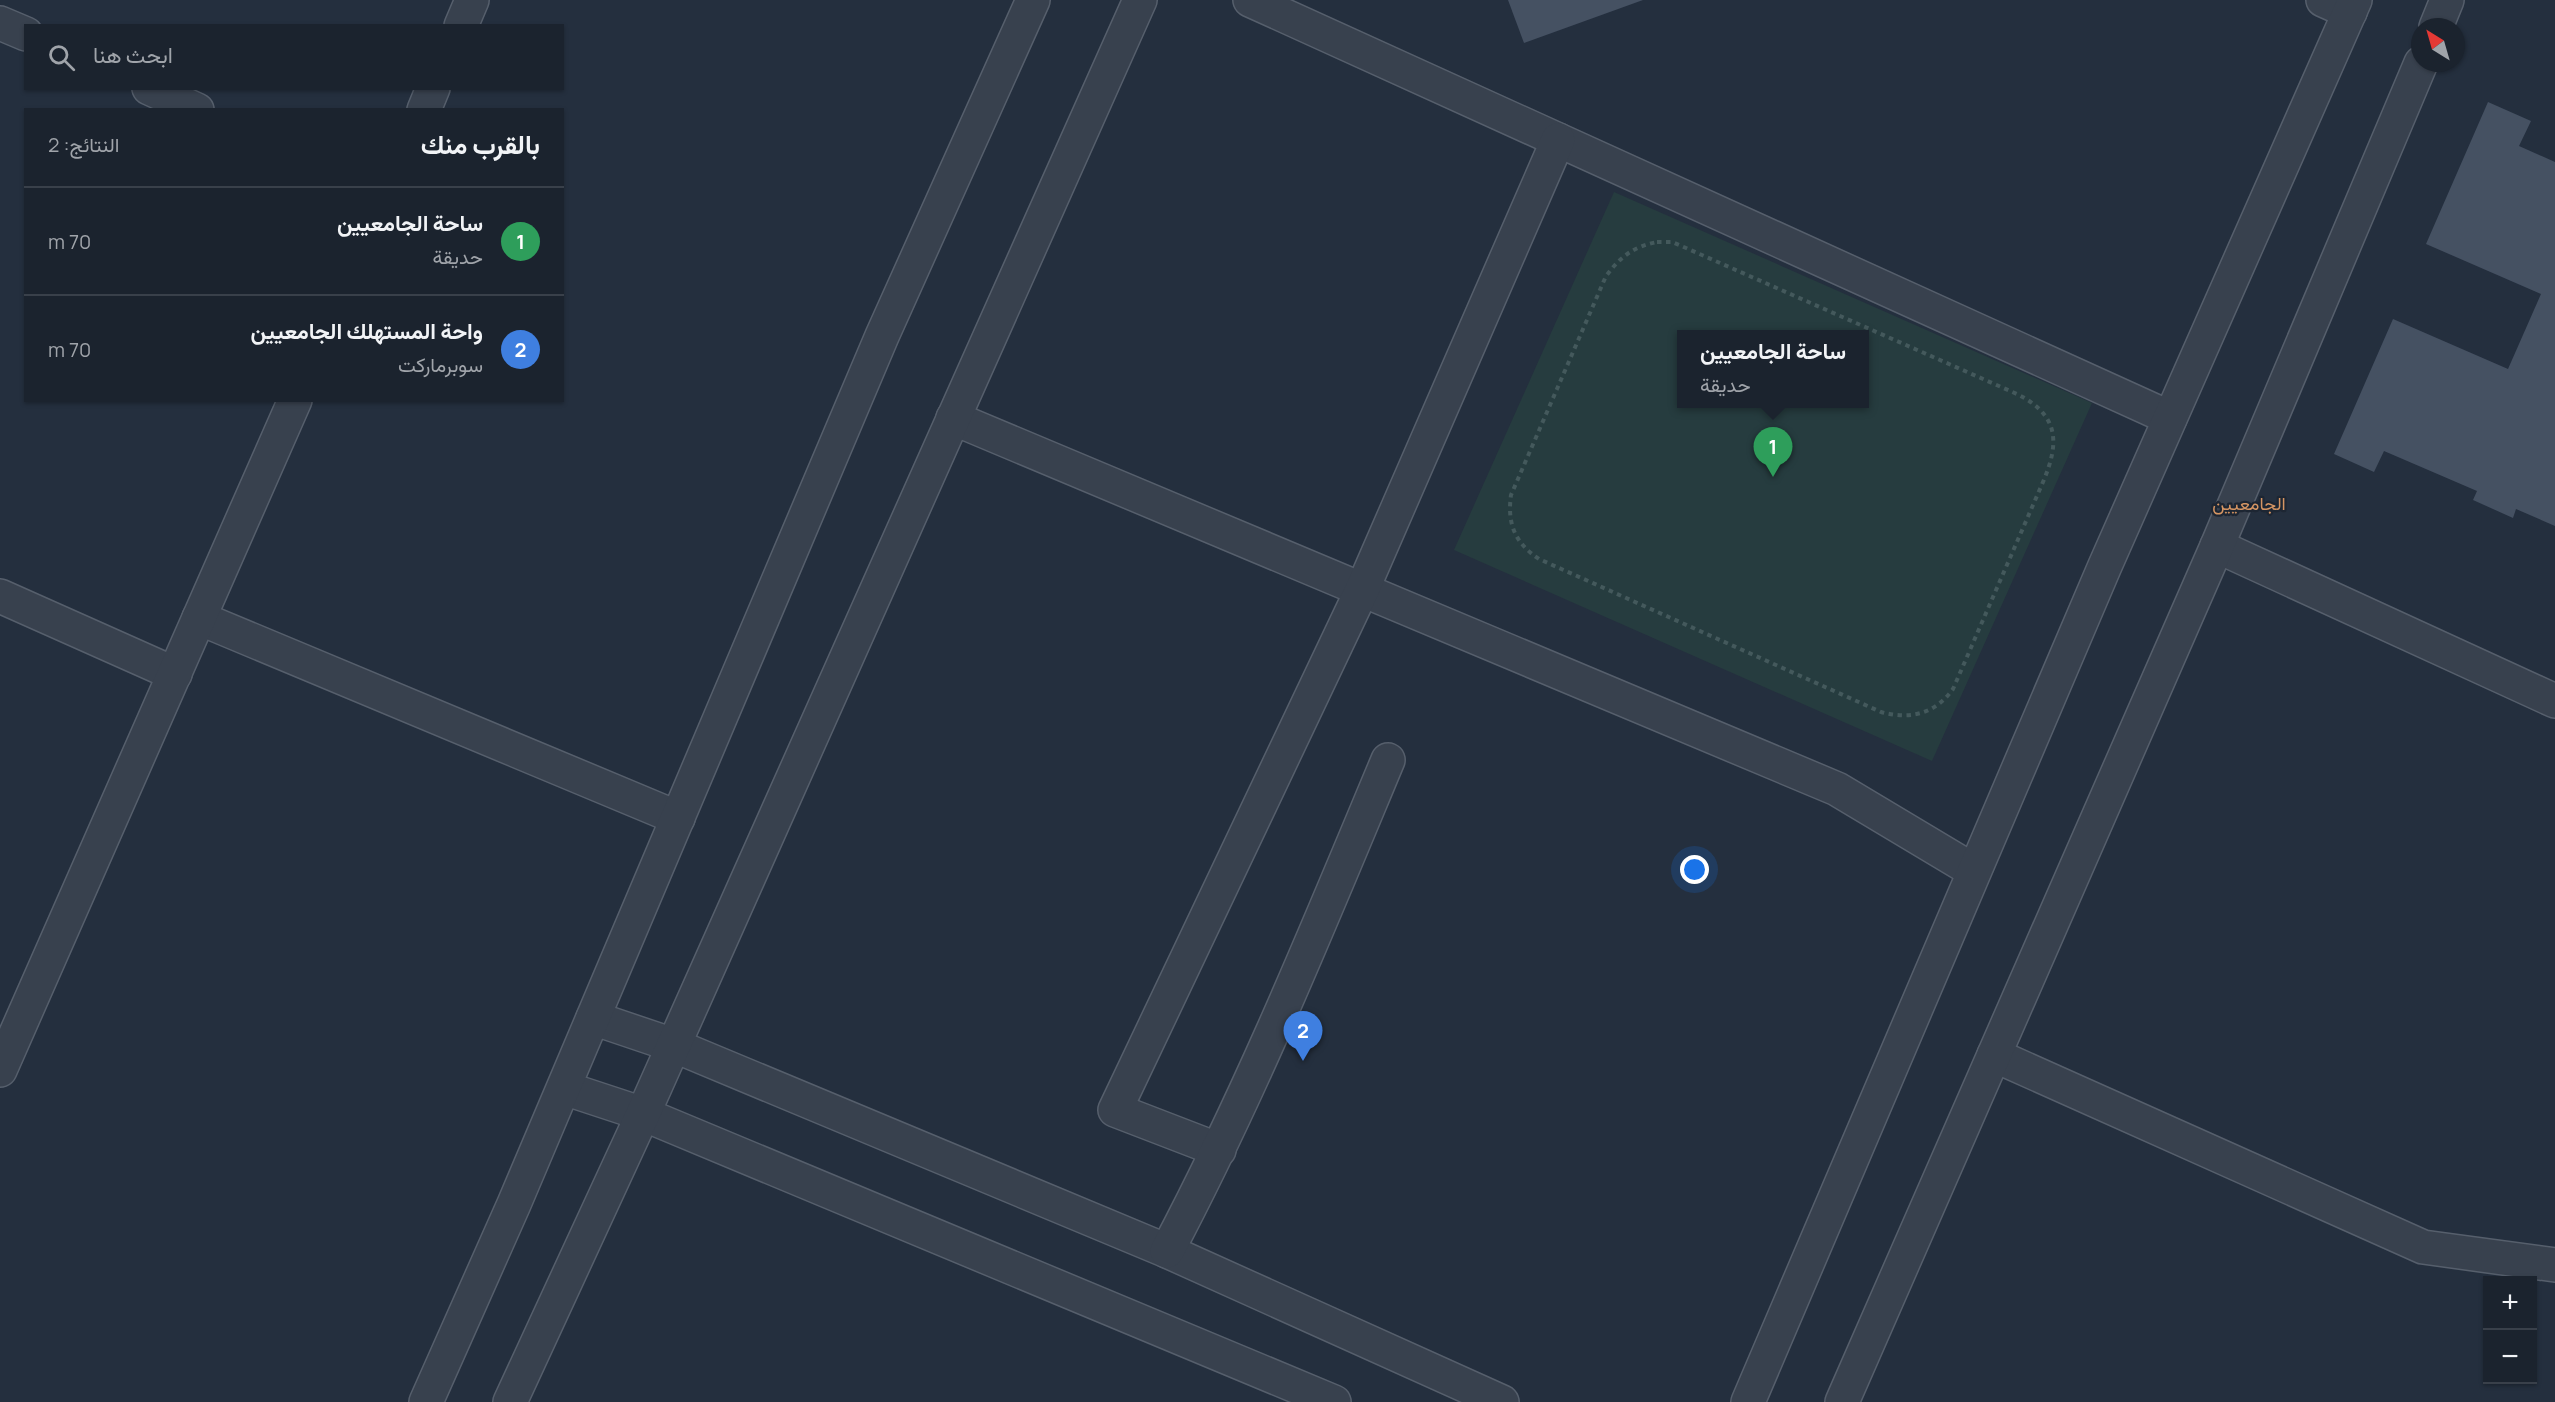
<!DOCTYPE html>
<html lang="ar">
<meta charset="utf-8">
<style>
body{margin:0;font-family:Manrope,Vazirmatn,sans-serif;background:#242b36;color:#f1f3f6;direction:rtl}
.controls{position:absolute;right:18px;bottom:18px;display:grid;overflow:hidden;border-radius:0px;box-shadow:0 2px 4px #0004}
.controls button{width:54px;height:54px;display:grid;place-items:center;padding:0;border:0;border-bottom:2px solid #39404a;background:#1b232e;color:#f1f3f6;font:30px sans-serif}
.compass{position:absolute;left:2411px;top:18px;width:54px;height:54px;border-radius:50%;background:#1b232e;box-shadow:0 2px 4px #0004;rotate:323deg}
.you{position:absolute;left:1695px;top:870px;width:21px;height:21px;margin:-15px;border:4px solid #fff;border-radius:50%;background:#1a73e8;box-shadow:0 0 0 9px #1a73e833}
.badge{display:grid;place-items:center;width:39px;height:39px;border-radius:50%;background:#8ab4f8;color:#fff;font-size:20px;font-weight:700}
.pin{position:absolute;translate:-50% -50px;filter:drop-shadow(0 2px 3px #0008)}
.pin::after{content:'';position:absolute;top:32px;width:21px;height:18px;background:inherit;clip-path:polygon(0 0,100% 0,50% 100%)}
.popup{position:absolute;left:1677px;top:330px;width:192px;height:78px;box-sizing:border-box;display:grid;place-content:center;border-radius:0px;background:#1b232e;filter:drop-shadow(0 2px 4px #0005);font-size:20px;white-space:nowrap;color:#a0a4aa}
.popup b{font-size:22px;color:#f1f3f6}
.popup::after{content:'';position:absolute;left:50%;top:100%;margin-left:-12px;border:12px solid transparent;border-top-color:#1b232e}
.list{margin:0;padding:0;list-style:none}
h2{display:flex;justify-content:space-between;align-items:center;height:78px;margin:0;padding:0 24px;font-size:26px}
h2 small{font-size:20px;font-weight:400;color:#a0a4aa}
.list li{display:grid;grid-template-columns:39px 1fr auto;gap:18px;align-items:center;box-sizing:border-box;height:108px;padding:0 24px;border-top:2px solid #39404a}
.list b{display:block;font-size:22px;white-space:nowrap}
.list p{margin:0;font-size:20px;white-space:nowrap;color:#a0a4aa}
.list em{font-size:20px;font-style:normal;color:#a0a4aa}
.icon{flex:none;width:33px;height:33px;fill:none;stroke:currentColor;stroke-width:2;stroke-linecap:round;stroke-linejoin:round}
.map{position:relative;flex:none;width:2555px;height:1402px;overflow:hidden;direction:ltr}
.search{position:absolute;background:#1b232e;box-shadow:0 2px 4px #0004;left:24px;top:24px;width:540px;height:66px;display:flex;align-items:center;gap:15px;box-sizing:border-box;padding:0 21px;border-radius:0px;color:#a0a4aa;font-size:22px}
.panel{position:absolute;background:#1b232e;box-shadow:0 2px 4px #0004;left:24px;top:108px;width:540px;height:294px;border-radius:0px;direction:rtl}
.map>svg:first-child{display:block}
.green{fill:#263c3f;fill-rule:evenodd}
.building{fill:#455162}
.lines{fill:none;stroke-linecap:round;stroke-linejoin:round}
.minor-casing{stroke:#565f6c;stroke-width:36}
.path{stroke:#44595c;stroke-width:4;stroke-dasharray:4.5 4.5;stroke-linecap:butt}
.minor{stroke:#38414e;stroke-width:33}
.labels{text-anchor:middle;stroke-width:4.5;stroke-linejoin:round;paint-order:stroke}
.neighbourhood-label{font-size:18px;fill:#d59563;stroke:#1d2633}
</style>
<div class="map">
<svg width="2555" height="1402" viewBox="0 0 2555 1402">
<rect width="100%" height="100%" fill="#242f3e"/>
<path class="green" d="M1614,192l478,211 -160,358 -478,-211zM1682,334h182v70h-182z"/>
<g class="building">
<path d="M1508,0h135l-119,43z"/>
<path d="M2488,102l43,19 -12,25 36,16v364l-39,-17 -3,9 -40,-18 4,-9 -93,-40 -10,21 -40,-18 59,-135 115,50 33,-75 -115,-50z"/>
</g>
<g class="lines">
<g class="minor-casing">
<g id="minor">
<path d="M1250,0l920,418"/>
<path d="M2323,0l27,12"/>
<path d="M0,23l26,11"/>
<path d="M461,26l11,-26"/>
<path d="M2436,27l11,-27"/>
<path d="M149,88l48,22"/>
<path d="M424,110l9,-22"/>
<path d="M953,418l884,371 137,82"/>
<path d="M2217,546l338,155"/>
<path d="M0,596l175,78"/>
<path d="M199,618l479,200"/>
<path d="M593,1018l80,27 494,206 335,151"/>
<path d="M1994,1055l429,192 132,18"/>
<path d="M0,1070l295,-670"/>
<path d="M564,1088l79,26 691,288"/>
<path d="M1219,1150l-104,-40 247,-520 196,-450"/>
<path d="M1167,1251c84,-159 152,-326 221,-491"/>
<path d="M426,1402l88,-198 368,-868 151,-336"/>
<path d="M510,1402l133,-288 497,-1114"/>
<path d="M1748,1402l356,-834 251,-568"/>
<path d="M1842,1402l375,-856 204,-483"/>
</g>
</g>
<path class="path" d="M1657,242h15l14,6 331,146c42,21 43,48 26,88l-90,207c-18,25 -43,31 -72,23l-342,-153c-24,-16 -32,-35 -28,-64l95,-219c15,-20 27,-29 51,-34z"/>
<use href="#minor" class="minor"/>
</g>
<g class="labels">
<g class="neighbourhood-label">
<text x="2249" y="510">الجامعيين</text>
</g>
</g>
</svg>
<div class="controls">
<button>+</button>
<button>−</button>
</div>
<svg class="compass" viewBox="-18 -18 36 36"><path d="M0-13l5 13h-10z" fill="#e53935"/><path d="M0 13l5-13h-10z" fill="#a0a4aa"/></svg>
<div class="you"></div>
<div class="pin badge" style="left:1773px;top:477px;background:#2e9e5b">1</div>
<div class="popup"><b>ساحة الجامعيين</b>حديقة</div>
<div class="pin badge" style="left:1303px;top:1061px;background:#3f7fe0">2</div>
<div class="search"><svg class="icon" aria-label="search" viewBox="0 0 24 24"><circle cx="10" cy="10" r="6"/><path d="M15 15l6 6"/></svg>ابحث هنا</div>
<section class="panel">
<h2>بالقرب منك<small>النتائج: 2</small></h2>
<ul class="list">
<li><span class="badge" style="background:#2e9e5b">1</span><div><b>ساحة الجامعيين</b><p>حديقة</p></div><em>70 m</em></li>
<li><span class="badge" style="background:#3f7fe0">2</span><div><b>واحة المستهلك الجامعيين</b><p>سوبرماركت</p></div><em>70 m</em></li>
</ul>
</section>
</div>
